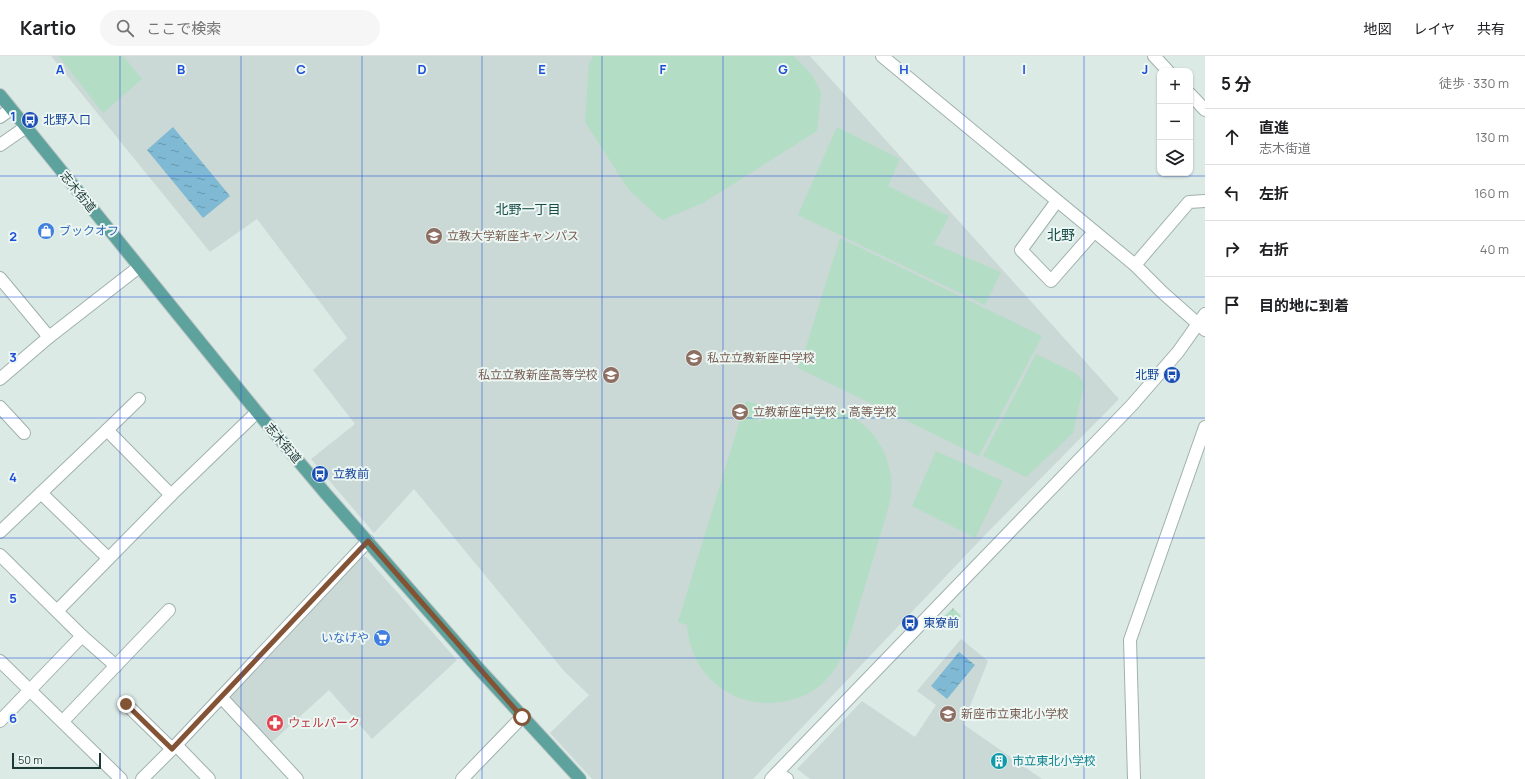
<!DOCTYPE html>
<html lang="ja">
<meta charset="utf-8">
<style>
body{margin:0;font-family:Manrope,"Noto Sans JP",sans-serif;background:#f6f6f6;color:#202124}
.controls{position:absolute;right:12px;top:12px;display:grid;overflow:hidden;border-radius:8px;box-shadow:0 1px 3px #0004}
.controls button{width:36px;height:36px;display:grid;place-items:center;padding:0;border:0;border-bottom:1px solid #e0e0e0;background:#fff;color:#202124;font:20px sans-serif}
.scale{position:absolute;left:12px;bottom:10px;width:89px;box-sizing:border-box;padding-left:4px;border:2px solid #1d3936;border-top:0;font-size:11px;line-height:14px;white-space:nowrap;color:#1d3936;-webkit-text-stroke:3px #ecf6f3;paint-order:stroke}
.stop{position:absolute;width:12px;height:12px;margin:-9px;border:3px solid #835335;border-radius:50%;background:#fff}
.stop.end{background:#835335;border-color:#fff;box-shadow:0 1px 4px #0008}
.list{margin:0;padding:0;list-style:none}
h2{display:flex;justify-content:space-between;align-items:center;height:52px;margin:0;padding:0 16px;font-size:17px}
h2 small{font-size:13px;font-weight:400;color:#757577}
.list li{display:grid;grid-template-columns:26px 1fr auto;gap:12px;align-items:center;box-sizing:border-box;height:56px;padding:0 16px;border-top:1px solid #e0e0e0}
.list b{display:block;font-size:15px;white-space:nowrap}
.list p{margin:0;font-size:13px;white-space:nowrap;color:#757577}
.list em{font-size:13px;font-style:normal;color:#757577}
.icon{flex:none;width:22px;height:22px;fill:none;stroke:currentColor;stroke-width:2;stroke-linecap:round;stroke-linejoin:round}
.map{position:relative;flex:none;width:1205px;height:723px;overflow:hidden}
header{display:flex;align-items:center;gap:24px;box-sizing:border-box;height:56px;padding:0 20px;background:#fff;border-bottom:1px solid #e0e0e0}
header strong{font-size:19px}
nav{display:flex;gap:22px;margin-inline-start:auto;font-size:14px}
.search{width:280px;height:36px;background:#f6f6f6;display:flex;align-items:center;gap:10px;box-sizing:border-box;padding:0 14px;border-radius:22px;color:#757577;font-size:15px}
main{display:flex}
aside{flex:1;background:#fff}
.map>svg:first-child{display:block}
.built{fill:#cad9d5}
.park{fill:url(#park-crowns)}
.garden{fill:#b3ddc5}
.water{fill:url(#water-ripples)}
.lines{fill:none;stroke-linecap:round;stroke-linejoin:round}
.minor-casing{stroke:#9fb1ae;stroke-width:14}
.tertiary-casing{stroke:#9fb1ae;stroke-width:14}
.primary-casing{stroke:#bbc4c3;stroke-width:14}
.minor{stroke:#fff;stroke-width:12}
.tertiary{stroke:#fff;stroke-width:12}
.primary{stroke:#5da29c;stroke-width:12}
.route{stroke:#835335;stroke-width:5}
.grid{fill:none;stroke:#1d4ed8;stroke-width:1;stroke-opacity:0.55}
.labels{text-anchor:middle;stroke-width:4;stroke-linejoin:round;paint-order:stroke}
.transit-label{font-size:12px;fill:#164399;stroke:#ecf6f3;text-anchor:start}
.street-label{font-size:12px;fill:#1d3936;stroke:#ecf6f3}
.shop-label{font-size:12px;fill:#366cbe;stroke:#ecf6f3;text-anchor:start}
.education-label{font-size:12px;fill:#785e54;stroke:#ecf6f3;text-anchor:start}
.health-label{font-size:12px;fill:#be3a42;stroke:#ecf6f3;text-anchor:start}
.culture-label{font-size:12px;fill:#0d838f;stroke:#ecf6f3;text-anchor:start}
.neighbourhood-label{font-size:13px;fill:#194c48;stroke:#ecf6f3}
.quarter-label{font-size:14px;fill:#194c48;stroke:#ecf6f3}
.grid-label{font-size:13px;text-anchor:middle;font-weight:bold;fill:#1d4ed8;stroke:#ecf6f3;stroke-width:4;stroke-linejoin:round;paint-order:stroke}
</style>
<header>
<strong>Kartio</strong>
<div class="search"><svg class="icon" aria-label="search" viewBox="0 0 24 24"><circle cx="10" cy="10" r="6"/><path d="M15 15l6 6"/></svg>ここで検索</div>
<nav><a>地図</a><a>レイヤ</a><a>共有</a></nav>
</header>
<main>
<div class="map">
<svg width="1205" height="723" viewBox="0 0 1205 723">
<defs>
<pattern id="park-crowns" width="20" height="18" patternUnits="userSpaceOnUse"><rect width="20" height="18" fill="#b3ddc5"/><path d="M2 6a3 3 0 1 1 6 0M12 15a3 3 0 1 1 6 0" fill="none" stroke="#9abeaa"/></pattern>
<pattern id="water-ripples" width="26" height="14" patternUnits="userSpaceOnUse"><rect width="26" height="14" fill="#7fb9d4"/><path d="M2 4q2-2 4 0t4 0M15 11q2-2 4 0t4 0" fill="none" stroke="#6797ad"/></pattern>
</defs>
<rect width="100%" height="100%" fill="#dceae6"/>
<g class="built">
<path d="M51,0h759l309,343 -134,136 -232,244h-161l-42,-46 39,-38 -25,-24 -150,-182 -40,44 -63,-74 44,-35 -42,-54 34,-32 -90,-119 -47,33z"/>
<path d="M361,501h5l91,103 -85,79 -43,-49 -58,53 -41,-43v-6z"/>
<path d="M961,583l27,22 -25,63 79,55h-232l-13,-10 65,-68 53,36 21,-32 -19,-14z"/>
</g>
<path class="park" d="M953,552l8,8 -10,13 -11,-9z"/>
<g class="garden">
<path d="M59,0h64l19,23 -39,34z"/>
<path d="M593,0h201l18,19 9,18 -4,38 -114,72 -41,17 -33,-30 -44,-68 4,-58z"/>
<path d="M837,71l63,32 -12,27 61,30 -15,28 67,28 -16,33 -187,-90z"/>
<path d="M840,182l202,98 -63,120 -181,-88 7,-18z"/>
<path d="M1036,298l41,20 7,10 -11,49 -47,44 -43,-21z"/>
<path d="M746,345l17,5 -5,17c52,-40 127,-10 133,56 2,13 -2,25 -5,37l-41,136c-6,11 -12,21 -21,30 -11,11 -28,18 -43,20 -49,7 -91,-27 -94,-77l-9,-3z"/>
<path d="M936,395l67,30 -28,57 -63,-32z"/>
</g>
<g class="water">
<path d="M173,71l57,69 -27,22 -56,-68z"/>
<path d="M959,596l16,13 -28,34 -16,-13z"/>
</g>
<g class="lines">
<g class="minor-casing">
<g id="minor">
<path d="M882,0l253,209 27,27 43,38"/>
<path d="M1154,0l14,15"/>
<path d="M1190,38l15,16"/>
<path d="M0,61l11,-8"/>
<path d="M0,89l26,-18"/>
<path d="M1057,145l-36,49 30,31 43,-49"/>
<path d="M1135,209l54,-63 16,-1"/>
<path d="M0,222l49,59"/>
<path d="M0,323l49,-42 90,-70"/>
<path d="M0,351l24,26"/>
<path d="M107,374l32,-31"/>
<path d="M41,437l67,65"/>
<path d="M0,476l107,-102 64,65"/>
<path d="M0,499l82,81 -82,85"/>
<path d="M57,555l114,-116 86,-83"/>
<path d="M82,580l34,30"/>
<path d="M0,605l121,118"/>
<path d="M221,641l76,82"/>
<path d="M126,648l46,45"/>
<path d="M63,665l106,-111"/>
<path d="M176,689l33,34"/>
<path d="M777,717l10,6"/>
<path d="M142,723l34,-34 192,-204"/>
<path d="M462,723l60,-62"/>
<path d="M1134,723l-4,-139 75,-213"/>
</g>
</g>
<g class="tertiary-casing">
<path id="tertiary" d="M771,723l361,-374 46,-53 27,-38"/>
</g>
<g class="primary-casing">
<path id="primary" d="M0,39l257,317 69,82 154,176 100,109"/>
</g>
<use href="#minor" class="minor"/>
<use href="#tertiary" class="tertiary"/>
<use href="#primary" class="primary"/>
</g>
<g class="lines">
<path class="route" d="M126,648l46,45 196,-208 154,176"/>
</g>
<path class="grid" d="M120,0v723M241,0v723M362,0v723M482,0v723M602,0v723M723,0v723M844,0v723M964,0v723M1084,0v723M0,120h1205M0,241h1205M0,362h1205M0,482h1205M0,602h1205"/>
<defs>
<g id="bus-disc" transform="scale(0.9)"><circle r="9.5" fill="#1a4fb4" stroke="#ecf6f3"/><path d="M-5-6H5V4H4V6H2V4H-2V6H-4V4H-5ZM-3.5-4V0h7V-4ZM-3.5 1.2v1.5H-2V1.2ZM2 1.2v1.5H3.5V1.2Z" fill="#fff"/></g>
<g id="shop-disc" transform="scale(0.9)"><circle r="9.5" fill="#3f7fe0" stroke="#ecf6f3"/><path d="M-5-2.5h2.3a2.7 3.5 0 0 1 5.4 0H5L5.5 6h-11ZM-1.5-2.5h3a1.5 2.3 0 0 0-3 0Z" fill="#fff"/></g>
<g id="university-disc" transform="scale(0.9)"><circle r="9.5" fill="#8d6e63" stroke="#ecf6f3"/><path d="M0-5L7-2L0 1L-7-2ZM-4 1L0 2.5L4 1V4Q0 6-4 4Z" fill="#fff"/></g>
<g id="school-disc" transform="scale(0.9)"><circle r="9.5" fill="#8d6e63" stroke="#ecf6f3"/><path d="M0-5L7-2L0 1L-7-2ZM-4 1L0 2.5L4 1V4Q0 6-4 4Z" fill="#fff"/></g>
<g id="supermarket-disc" transform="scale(0.9)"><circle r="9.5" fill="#3f7fe0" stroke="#ecf6f3"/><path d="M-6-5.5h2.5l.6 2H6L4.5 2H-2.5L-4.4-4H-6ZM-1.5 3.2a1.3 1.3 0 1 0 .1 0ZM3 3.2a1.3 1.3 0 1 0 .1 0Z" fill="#fff"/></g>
<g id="pharmacy-disc" transform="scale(0.9)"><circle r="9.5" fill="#e0444e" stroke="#ecf6f3"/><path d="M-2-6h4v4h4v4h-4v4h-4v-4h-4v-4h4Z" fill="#fff"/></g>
<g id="building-disc" transform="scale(0.9)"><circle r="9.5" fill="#0f9aa8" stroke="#ecf6f3"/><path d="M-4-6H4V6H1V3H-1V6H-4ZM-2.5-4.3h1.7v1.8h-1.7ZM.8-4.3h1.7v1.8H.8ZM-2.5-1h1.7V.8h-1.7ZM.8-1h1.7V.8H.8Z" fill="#fff"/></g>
</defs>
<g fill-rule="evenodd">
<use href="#bus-disc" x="30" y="64"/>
<use href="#shop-disc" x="46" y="175"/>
<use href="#university-disc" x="434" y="180"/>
<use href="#school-disc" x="694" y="302"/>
<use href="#school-disc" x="611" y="319"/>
<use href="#bus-disc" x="1172" y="319"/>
<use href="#school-disc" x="740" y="356"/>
<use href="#bus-disc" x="320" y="418"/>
<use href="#bus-disc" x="910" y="567"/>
<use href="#supermarket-disc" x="382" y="582"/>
<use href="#school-disc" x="948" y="658"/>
<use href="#pharmacy-disc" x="275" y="667"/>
<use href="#building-disc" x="999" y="705"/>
</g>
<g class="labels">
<g class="transit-label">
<text x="43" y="68">北野入口</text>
<text x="1159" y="323" text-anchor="end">北野</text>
<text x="333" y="422">立教前</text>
<text x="923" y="571">東寮前</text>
</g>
<g class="street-label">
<text transform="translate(78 136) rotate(51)" y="4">志木街道</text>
<text transform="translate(283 387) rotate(50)" y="4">志木街道</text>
</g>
<g class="shop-label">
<text x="59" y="179">ブックオフ</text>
<text x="369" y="586" text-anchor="end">いなげや</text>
</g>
<g class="education-label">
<text x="447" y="184">立教大学新座キャンパス</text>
<text x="707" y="306">私立立教新座中学校</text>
<text x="598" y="323" text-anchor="end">私立立教新座高等学校</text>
<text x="753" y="360">立教新座中学校・高等学校</text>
<text x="961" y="662">新座市立東北小学校</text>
</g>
<g class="health-label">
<text x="288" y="671">ウェルパーク</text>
</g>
<g class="culture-label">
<text x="1012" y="709">市立東北小学校</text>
</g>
<g class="neighbourhood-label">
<text x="528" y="158">北野一丁目</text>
</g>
<g class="quarter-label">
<text x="1061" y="184">北野</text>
</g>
</g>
<g class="grid-label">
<text x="60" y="18">A</text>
<text x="181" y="18">B</text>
<text x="301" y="18">C</text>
<text x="422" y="18">D</text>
<text x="542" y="18">E</text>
<text x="663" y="18">F</text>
<text x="783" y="18">G</text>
<text x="904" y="18">H</text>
<text x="1024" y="18">I</text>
<text x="1145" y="18">J</text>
<text x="13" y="65">1</text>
<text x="13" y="185">2</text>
<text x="13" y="306">3</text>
<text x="13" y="426">4</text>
<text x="13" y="547">5</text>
<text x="13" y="667">6</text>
</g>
</svg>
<div class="controls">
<button>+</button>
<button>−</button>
<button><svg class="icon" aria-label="layers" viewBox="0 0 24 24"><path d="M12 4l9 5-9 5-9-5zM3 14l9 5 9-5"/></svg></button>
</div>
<div class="scale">50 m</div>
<div class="stop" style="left:522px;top:661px"></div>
<div class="stop end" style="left:126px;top:648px"></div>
</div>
<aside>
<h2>5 分<small>徒歩 · 330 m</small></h2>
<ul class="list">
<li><svg class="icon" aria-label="ahead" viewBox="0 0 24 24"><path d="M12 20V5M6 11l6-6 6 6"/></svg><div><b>直進</b><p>志木街道</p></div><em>130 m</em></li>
<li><svg class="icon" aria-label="left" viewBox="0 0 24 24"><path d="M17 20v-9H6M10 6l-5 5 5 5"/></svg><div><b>左折</b></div><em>160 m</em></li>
<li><svg class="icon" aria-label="right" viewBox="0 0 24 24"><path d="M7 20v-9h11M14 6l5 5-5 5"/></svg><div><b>右折</b></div><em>40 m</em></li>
<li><svg class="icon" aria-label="arrive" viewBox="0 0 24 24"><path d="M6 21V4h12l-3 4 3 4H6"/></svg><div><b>目的地に到着</b></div></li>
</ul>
</aside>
</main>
